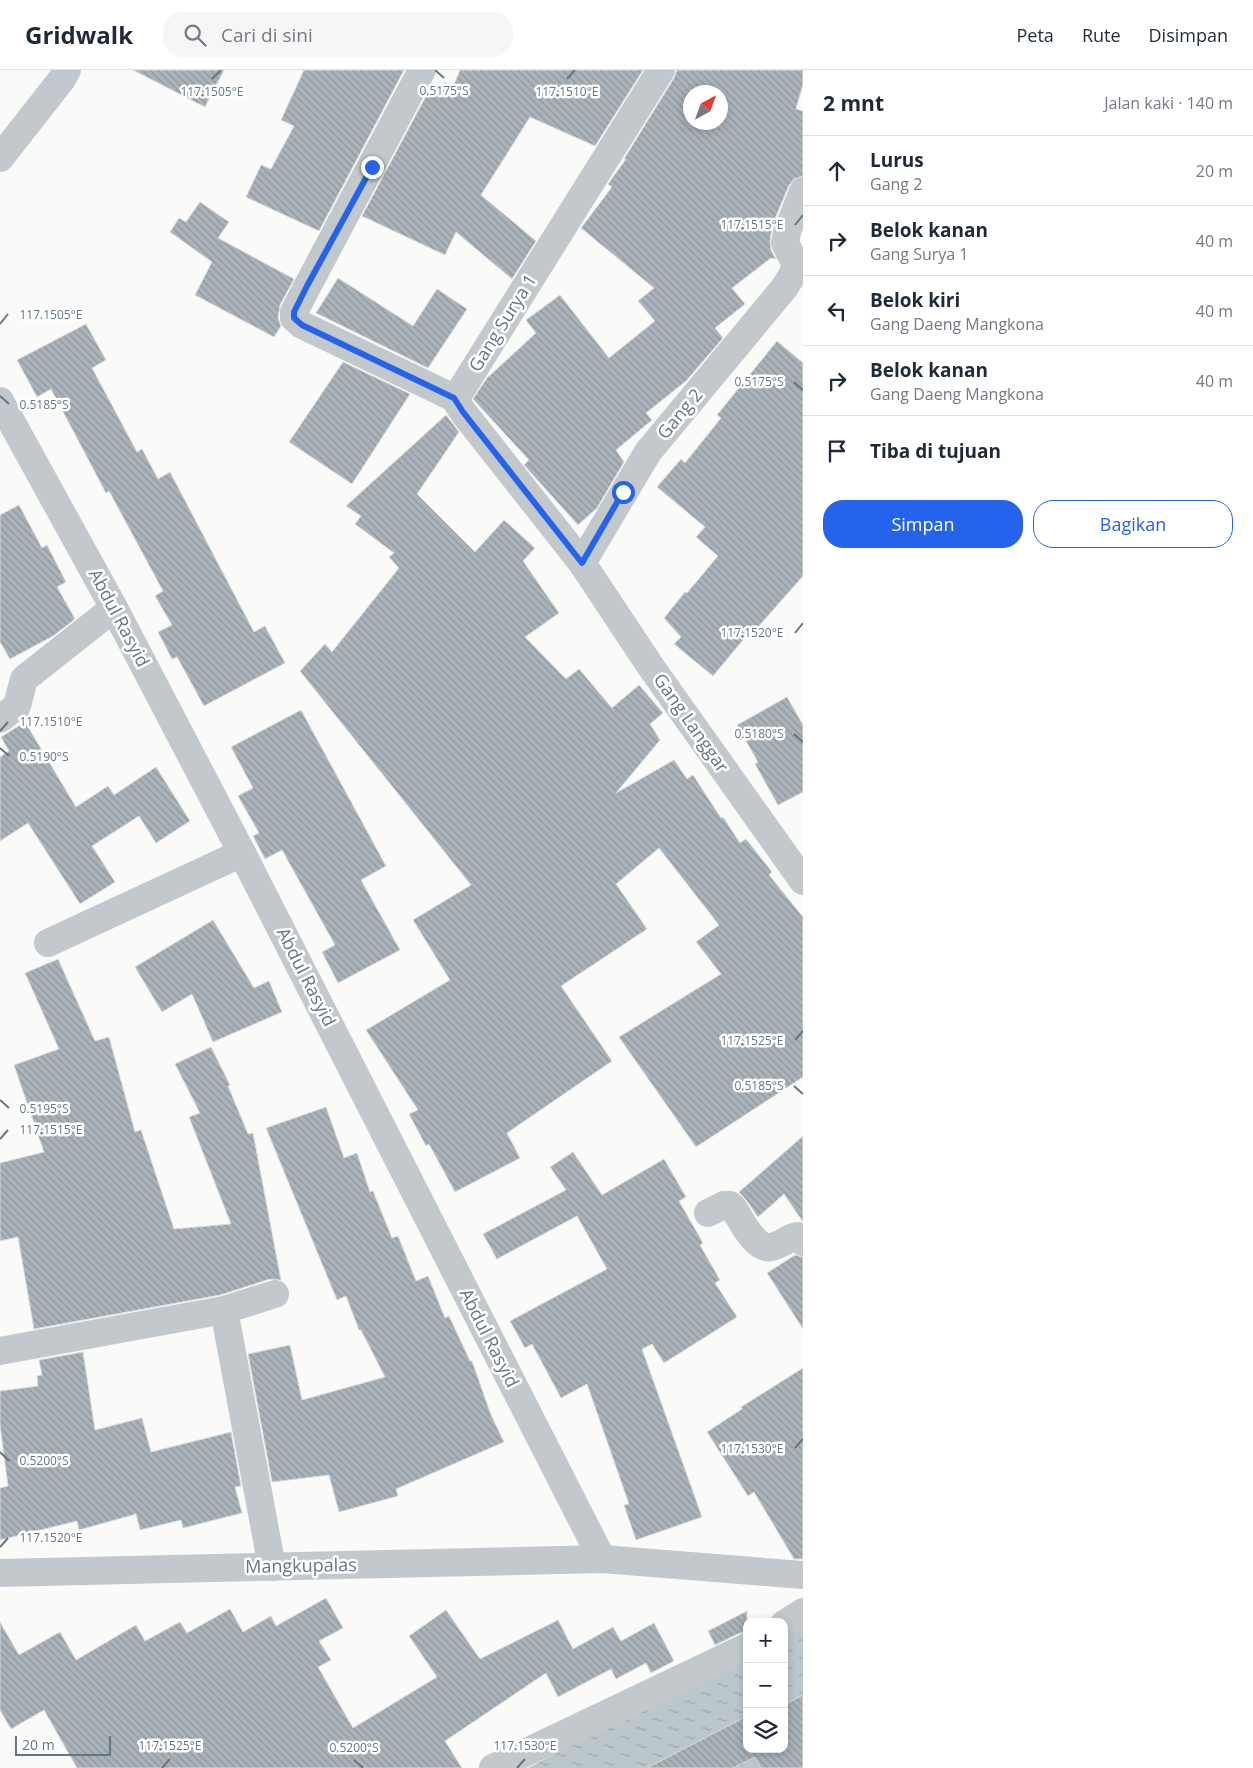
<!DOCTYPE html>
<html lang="id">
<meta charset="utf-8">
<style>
body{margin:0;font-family:"Open Sans",sans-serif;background:#f6f6f7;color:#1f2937}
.controls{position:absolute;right:15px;bottom:15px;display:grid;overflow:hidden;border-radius:10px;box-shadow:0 2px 8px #0003}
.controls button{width:45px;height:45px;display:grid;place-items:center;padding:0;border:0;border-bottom:1px solid #e0e1e3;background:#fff;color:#1f2937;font:25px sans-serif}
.compass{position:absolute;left:683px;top:15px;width:45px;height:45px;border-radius:50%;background:#fff;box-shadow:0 2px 8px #0003;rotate:41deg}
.scale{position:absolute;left:15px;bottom:12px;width:96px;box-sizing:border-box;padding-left:5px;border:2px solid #657683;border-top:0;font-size:14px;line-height:18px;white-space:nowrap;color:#657683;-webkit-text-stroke:4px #fff;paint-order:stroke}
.stop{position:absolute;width:15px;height:15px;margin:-11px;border:4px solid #2563eb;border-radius:50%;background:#fff}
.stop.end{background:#2563eb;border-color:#fff;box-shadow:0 1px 5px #0008}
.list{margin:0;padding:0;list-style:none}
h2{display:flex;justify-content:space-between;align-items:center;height:65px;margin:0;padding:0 20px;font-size:21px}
h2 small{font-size:16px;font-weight:400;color:#747a83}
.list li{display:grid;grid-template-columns:32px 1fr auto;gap:15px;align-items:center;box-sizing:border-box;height:70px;padding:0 20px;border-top:1px solid #e0e1e3}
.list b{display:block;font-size:19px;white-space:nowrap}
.list p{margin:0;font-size:16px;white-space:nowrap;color:#747a83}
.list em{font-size:16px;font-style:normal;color:#747a83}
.actions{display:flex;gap:10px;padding:15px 20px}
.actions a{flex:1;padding:11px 0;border:1px solid #2563eb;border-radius:20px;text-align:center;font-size:18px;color:#2563eb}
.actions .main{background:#2563eb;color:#fff}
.icon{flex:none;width:28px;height:28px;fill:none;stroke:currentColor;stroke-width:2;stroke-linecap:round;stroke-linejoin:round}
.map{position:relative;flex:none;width:803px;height:1698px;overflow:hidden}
header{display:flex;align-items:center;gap:30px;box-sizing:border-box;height:70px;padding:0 25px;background:#fff;border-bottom:1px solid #e0e1e3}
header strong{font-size:24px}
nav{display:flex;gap:28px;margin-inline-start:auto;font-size:18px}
.search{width:350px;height:45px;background:#f6f6f7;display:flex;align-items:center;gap:12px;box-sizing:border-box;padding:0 18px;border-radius:20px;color:#747a83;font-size:19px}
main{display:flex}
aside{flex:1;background:#fff}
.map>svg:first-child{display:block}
.water{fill:url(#water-ripples)}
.building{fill:url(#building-back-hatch);stroke:#dcdcda;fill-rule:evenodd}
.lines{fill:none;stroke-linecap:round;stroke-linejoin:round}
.street{stroke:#c3c8cc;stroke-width:28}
.route{stroke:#2563eb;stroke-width:6}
.ticks{fill:none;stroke:#657683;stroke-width:2}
.labels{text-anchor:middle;stroke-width:5;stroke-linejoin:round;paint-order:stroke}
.street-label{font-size:18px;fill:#657683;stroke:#fff}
.ticks-label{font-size:12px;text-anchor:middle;fill:#657683;stroke:#fff;stroke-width:5;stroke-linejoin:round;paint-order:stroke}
</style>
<header>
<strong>Gridwalk</strong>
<div class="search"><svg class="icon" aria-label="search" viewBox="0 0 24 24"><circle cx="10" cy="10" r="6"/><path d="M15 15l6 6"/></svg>Cari di sini</div>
<nav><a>Peta</a><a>Rute</a><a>Disimpan</a></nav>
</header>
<main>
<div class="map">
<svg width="803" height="1698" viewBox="0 0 803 1698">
<defs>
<pattern id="water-ripples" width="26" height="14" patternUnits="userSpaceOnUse" patternTransform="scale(1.25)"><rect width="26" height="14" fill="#bbc7cb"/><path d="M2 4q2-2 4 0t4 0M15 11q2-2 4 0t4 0" fill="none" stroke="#9ca6aa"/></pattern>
<pattern id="building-back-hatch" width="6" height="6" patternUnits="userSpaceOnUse" patternTransform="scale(1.25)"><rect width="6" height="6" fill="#aab3b9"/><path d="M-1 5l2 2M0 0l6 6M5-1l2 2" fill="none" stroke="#8e969c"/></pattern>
</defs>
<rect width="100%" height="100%" fill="#fafaf8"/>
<path class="water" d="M803,1554v144h-275l219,-115v96h37v-115z"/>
<g class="building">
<path d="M133,0h91l-19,37z"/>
<path d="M304,0h100l-85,161 -73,-34 15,-32 10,4 23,-43 -13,-6z"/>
<path d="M460,0h183l-48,76 -65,-29 -49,78 55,46 -24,38 -56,-47 -11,23 -83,-39 71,-133 9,5 3,-6 8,5z"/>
<path d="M677,0h126v14l-7,25 7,2v65l-9,3 -5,6 -17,41 -2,15 1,9 5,9 -5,-1 -39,30 13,16 -30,24 8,10 -37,43 -40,32 6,7 -36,30 8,12 -27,46 -19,17 -54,-60 5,-5 -56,-61 14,-21 49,-45 -10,-13 34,-25 49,63 46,-37 -17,-20 16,-13 -73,-60 31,-41 -4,-3 18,-25h-2l50,-81zM690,22h30v30h-30z"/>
<path d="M200,132l29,20 -11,16 76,41 -14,26 -2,13 3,8 -7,11 -79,-42 17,-33 -42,-30 9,-14 7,4z"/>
<path d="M338,208l75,48 24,-37 30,20 -39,59 -112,-55z"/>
<path d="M86,254l20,36 -14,8 45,84 5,-3 16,30 12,-7 84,160 11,-6 20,37 -81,43 -27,-49 -5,2 -14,-27 14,-7 -17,-29 8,-5 -54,-100 -3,2 -55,-104 -14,8 -20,-37z"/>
<path d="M777,271l26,22v213l-53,60 -2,-2 -35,42 -39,-32 7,-7 -17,-19 21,-26 2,1 31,-37 -22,-19 9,-10 -48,-40 24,-28 4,4 36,-45 -4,-3z"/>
<path d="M343,292l67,32 -58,90 -63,-42z"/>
<path d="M446,345l13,17 -42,62 58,58 29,-32 31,28 -12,13 36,52 -34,24 41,42 13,-10 33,39 27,-23 24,28 -13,11 10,16 -44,53 58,-33 13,19 6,-4 28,43 2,-1 17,26 6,-4 26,33 -3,3 34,42v160l-107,70 -77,-110 102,-63 -25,-32 23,-17 -60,-77 -43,36 31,45 -86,57 51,75 -105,72 13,25 -65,34 -26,-48 -3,2 -17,-32 9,-4 -52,-80 84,-50 -37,-60 58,-35 -171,-214 25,-27 7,8 67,-84 -10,-11 5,-4 -39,-29 6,-8 -15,-10z"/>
<path d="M19,435l23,43 5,-3 19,37 -9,5 18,32 -22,17 -43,23 -10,-17v-127z"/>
<path d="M787,627l16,28v67l-25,13 -23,-41 3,-2 -21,-37z"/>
<path d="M301,640l85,156 -25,14 39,70 -62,33 -16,-31 13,-7 -53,-95 -17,9 -12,-23 6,-3 -21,-37 15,-8 -22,-41z"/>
<path d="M25,652l51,85 32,-21 6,9 42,-28 34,54 -34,22 -17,-27 -47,30 23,36 -35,22 -52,-81 -28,18v-84l9,-6 -8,-14z"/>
<path d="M213,850l41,68 15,-7 13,31 -69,30 -21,-48 -30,18 -27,-45z"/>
<path d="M58,889l37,82 14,-4 26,95 6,-2 33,99 57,-5 -42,-107 11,-4 -25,-49 36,-17 19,38 -2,1 20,48 5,-1 28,147 -11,-1 -50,16 -186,34 -16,-92 -18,4v-78l44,-11 -30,-87 45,-16 -34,-76z"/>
<path d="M326,1037l18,51 13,-5 13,39 3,-1 19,47 6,-2 18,45 12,-5 17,42 4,-2 21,45h2l19,54 13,27 -108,47 2,7 -59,16 -10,-37 -57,7 -24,-128 42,-9 12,55 83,-23 -24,-47h-2l-13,-34 -9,4 -71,-172z"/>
<path d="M803,1066v86l-19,-28 -26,23 -11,-16 -8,-9z"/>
<path d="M573,1082l29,43 62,-36 22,38 -7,4 24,42 -3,2 20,35 -5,3 22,34 -73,46 -12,-19 -10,5 60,168 -66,23 -12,-35 5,-1 -42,-120 -26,14 -29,-54 -7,4 -15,-27 97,-52 -30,-53 -80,43 -14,-25 83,-44 -16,-23z"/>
<path d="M795,1185l8,2v72l-36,-56z"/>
<path d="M83,1282l12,78 47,-12 9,34 80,-20 10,54 -6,1 7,26 -59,15 -2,-8 -41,10 -4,-16 -57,16 -2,-9 -77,19v-52l8,-2 -8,-61v-34l38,-5 -1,-10 5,-1 -3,-15z"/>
<path d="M803,1298v191h-9l-40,-67 -6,4 -41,-64 35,-23 -1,-2z"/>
<path d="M326,1528l17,30 -24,13 12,19 -13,7 35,61 84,-51 -28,-41 37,-26 34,49 78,-39 15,29 40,-22 8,14 33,-18 20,38 -23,12 -5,-10 -30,16 -5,-10 -53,28 -12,-24 -101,68 17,27h-385l-33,-58 -33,19 -11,-19v-88l19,33 41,-23 16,28 60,-35 9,16 35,-19 7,11 43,-24 13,23 28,-16 5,10z"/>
<path d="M747,1541v21l-7,1 -25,12 -7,-14z"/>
<path d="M803,1625v73h-42l-6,-11 -22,11h-86l100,-52v33h37v-44z"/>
</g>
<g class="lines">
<g class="street">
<path d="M422,0l-115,217 -13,25v6l8,7 152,73"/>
<path d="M661,0l-200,320 -7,8 9,14 119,151 69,104 152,214"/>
<path d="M0,88l62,-79 5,-9"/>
<path d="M0,331l114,207 128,245 360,706"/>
<path d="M582,493l66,-111 137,-165 9,-15 1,-9 -10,-20 2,-11 16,-41"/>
<path d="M0,649l17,-13 7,-27 90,-71"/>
<path d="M48,873l194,-90"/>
<path d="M708,1143l16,-8h6l4,4c7,11 22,42 37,38 10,-2 17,-9 26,-11l6,6"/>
<path d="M0,1281l224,-41"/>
<path d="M272,1497l-48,-257 51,-16"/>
<path d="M0,1503l602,-14 201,16"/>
<path d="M784,1554l19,-12"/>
<path d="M493,1698l254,-121"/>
</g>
</g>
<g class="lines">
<path class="route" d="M372,97l-65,119 -13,26v6l8,7 152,73 9,14 119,151 41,-71"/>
</g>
<path class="ticks" d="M435,0l9,8M212,9l9,-9M567,9l8,-9M795,155l8,-10M0,254l8,-10M794,312l9,8M0,326l9,8M795,563l8,-10M0,661l8,-9M794,664l9,8M0,678l9,8M795,970l8,-9M794,1016l9,8M0,1030l9,8M0,1069l8,-9M795,1378l8,-9M0,1382l9,9M0,1477l8,-9M354,1690l9,8M162,1698l8,-9M517,1698l8,-9"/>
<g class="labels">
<g class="street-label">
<text transform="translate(503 253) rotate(-58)" y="6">Gang Surya 1</text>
<text transform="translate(680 344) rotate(-50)" y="6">Gang 2</text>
<text transform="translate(119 548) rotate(62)" y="6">Abdul Rasyid</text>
<text transform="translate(691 653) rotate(55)" y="6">Gang Langgar</text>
<text transform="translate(306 907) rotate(63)" y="6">Abdul Rasyid</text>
<text transform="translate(489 1268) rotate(63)" y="6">Abdul Rasyid</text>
<text transform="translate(301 1496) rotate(-1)" y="6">Mangkupalas</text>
</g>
</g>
<g class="ticks-label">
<text x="444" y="25">0.5175°S</text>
<text x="212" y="26">117.1505°E</text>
<text x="567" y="26">117.1510°E</text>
<text x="752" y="159">117.1515°E</text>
<text x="51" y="249">117.1505°E</text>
<text x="759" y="316">0.5175°S</text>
<text x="44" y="339">0.5185°S</text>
<text x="752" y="567">117.1520°E</text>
<text x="51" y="656">117.1510°E</text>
<text x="759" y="668">0.5180°S</text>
<text x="44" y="691">0.5190°S</text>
<text x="752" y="975">117.1525°E</text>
<text x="759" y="1020">0.5185°S</text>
<text x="44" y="1043">0.5195°S</text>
<text x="51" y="1064">117.1515°E</text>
<text x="752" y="1383">117.1530°E</text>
<text x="44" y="1395">0.5200°S</text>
<text x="51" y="1472">117.1520°E</text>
<text x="170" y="1680">117.1525°E</text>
<text x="525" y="1680">117.1530°E</text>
<text x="354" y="1682">0.5200°S</text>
</g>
</svg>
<div class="controls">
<button>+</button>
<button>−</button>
<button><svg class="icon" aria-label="layers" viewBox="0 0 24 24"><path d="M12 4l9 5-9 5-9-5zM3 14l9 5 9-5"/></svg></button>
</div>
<svg class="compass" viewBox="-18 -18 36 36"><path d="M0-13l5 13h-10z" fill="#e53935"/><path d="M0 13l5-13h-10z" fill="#747a83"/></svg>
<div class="scale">20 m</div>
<div class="stop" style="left:623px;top:422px"></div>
<div class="stop end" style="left:372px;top:97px"></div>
</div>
<aside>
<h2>2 mnt<small>Jalan kaki · 140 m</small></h2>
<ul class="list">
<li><svg class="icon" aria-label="ahead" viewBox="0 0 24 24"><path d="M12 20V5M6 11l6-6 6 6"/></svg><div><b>Lurus</b><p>Gang 2</p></div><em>20 m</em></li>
<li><svg class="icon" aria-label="right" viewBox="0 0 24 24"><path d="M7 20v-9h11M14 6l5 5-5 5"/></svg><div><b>Belok kanan</b><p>Gang Surya 1</p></div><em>40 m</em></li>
<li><svg class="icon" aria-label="left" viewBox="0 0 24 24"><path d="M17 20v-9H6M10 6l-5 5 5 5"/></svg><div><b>Belok kiri</b><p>Gang Daeng Mangkona</p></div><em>40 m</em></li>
<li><svg class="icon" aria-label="right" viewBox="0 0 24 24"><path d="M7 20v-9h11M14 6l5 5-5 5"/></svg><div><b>Belok kanan</b><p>Gang Daeng Mangkona</p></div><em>40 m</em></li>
<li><svg class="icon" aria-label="arrive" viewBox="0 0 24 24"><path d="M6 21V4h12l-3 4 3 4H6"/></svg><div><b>Tiba di tujuan</b></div></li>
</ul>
<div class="actions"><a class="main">Simpan</a><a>Bagikan</a></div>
</aside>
</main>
